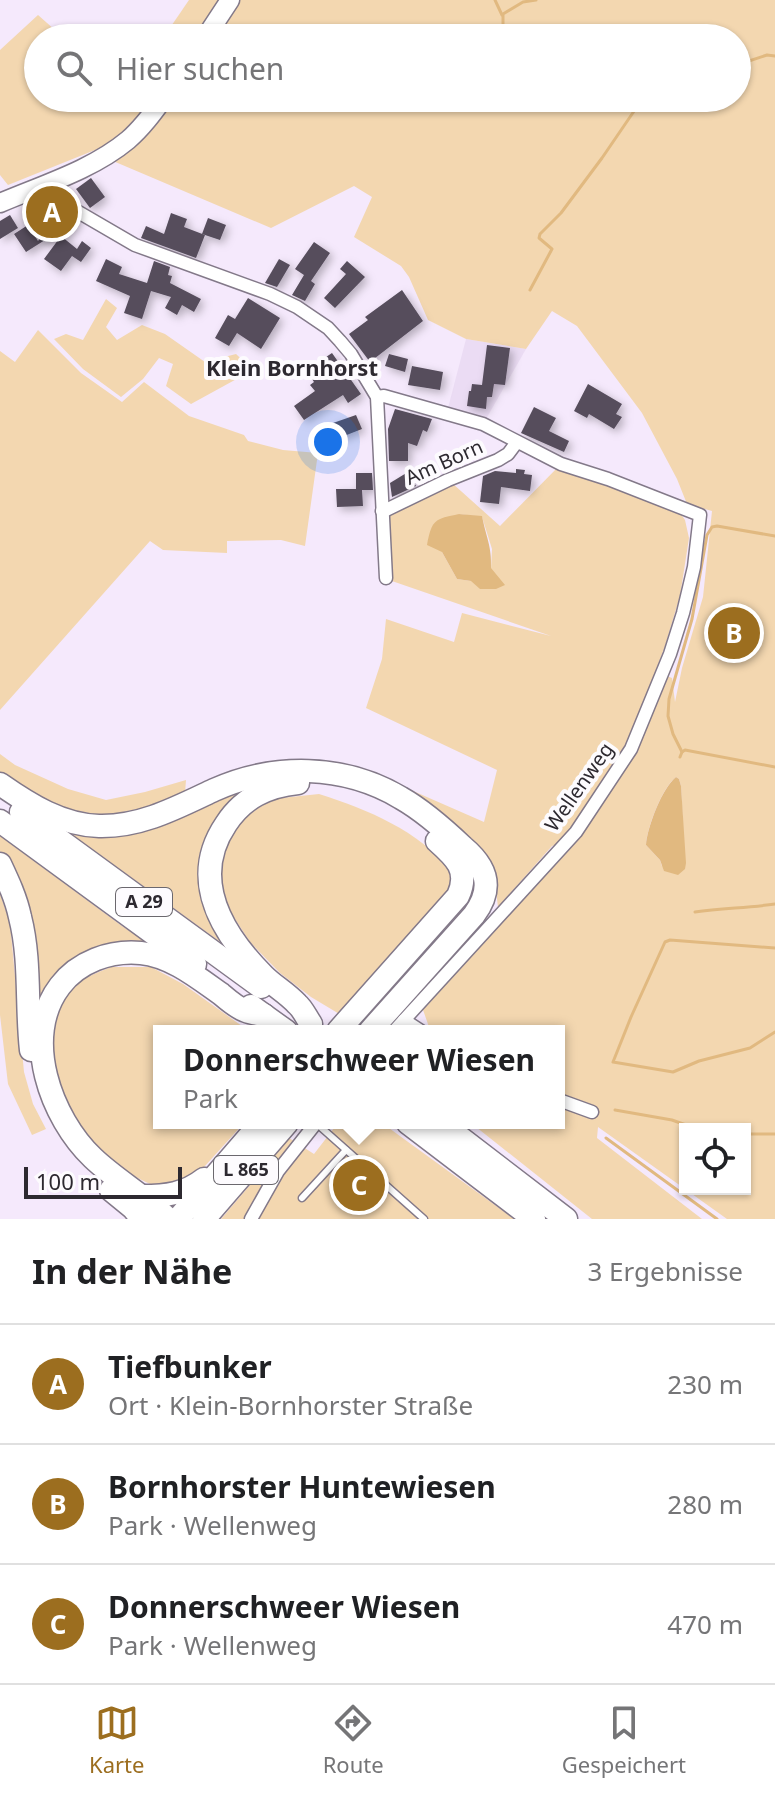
<!DOCTYPE html>
<html lang="de">
<meta charset="utf-8">
<style>
body{margin:0;font-family:"Noto Sans",sans-serif;background:#f6f6f6;color:#202124}
.controls{position:absolute;right:24px;bottom:24px;display:grid;overflow:hidden;border-radius:0px;box-shadow:0 2px 6px #0004}
.controls button{width:72px;height:72px;display:grid;place-items:center;padding:0;border:0;border-bottom:2px solid #e0e0e0;background:#fff;color:#202124;font:40px sans-serif}
.scale{position:absolute;left:24px;bottom:20px;width:158px;box-sizing:border-box;padding-left:8px;border:4px solid #2d2930;border-top:0;font-size:22px;line-height:28px;white-space:nowrap;color:#2d2930;-webkit-text-stroke:6px #fdfbfe;paint-order:stroke}
.you{position:absolute;left:328px;top:442px;width:28px;height:28px;margin:-20px;border:6px solid #fff;border-radius:50%;background:#1a73e8;box-shadow:0 0 0 12px #1a73e833}
.badge{display:grid;place-items:center;width:52px;height:52px;border-radius:50%;background:#9c6e1f;color:#fff;font-size:26px;font-weight:700}
.pin{position:absolute;translate:-50% -50%;border:4px solid #fff;box-shadow:0 2px 8px #0006}
.popup{position:absolute;left:153px;top:1025px;width:412px;height:104px;box-sizing:border-box;display:grid;place-content:center;border-radius:0px;background:#fff;filter:drop-shadow(0 2px 6px #0005);font-size:26px;white-space:nowrap;color:#757577}
.popup b{font-size:30px;color:#202124}
.popup::after{content:'';position:absolute;left:50%;top:100%;margin-left:-16px;border:16px solid transparent;border-top-color:#fff}
.list{margin:0;padding:0;list-style:none}
h2{display:flex;justify-content:space-between;align-items:center;height:104px;margin:0;padding:0 32px;font-size:34px}
h2 small{font-size:26px;font-weight:400;color:#757577}
.list li{display:grid;grid-template-columns:52px 1fr auto;gap:24px;align-items:center;box-sizing:border-box;height:120px;padding:0 32px;border-top:2px solid #e0e0e0}
.list b{display:block;font-size:30px;white-space:nowrap}
.list p{margin:0;font-size:26px;white-space:nowrap;color:#757577}
.list em{font-size:26px;font-style:normal;color:#757577}
.icon{flex:none;width:44px;height:44px;fill:none;stroke:currentColor;stroke-width:2;stroke-linecap:round;stroke-linejoin:round}
.map{position:relative;flex:none;width:775px;height:1219px;overflow:hidden}
.search{position:absolute;background:#fff;box-shadow:0 2px 6px #0004;left:24px;right:24px;top:24px;height:88px;display:flex;align-items:center;gap:20px;box-sizing:border-box;padding:0 28px;border-radius:44px;color:#757577;font-size:30px}
.sheet{height:464px;background:#fff}
nav{display:flex;justify-content:space-around;align-items:center;box-sizing:border-box;height:112px;border-top:2px solid #e0e0e0;background:#fff;font-size:22px;color:#757577}
nav a{display:grid;justify-items:center;gap:4px}
nav .on{color:#9c6e1f}
.map>svg:first-child{display:block}
.built{fill:#ebdcf4}
.green{fill:#f3d7b0;fill-rule:evenodd}
.water{fill:#e1b980}
.lines{fill:none;stroke-linecap:round;stroke-linejoin:round}
.stream{stroke:#e1b980;stroke-width:3}
.building{fill:#564d5c;filter:url(#shadow)}
.lane-casing{stroke:#837989;stroke-width:9}
.street-casing{stroke:#837989;stroke-width:15}
.secondary-casing{stroke:#837989;stroke-width:21}
.highway-casing{stroke:#837989;stroke-width:25}
.lane{stroke:#fff;stroke-width:6}
.street{stroke:#fff;stroke-width:12}
.secondary{stroke:#fff;stroke-width:18}
.highway{stroke:#fff;stroke-width:22}
.labels{text-anchor:middle;stroke-width:8;stroke-linejoin:round;paint-order:stroke}
.shield{fill:#fdfbfe;stroke:#6b686e;stroke-width:2}
.shield-label{font-size:18px;font-weight:bold;fill:#2d2930}
.street-label{font-size:20px;fill:#2d2930;stroke:#fdfbfe}
.neighbourhood-label{font-size:22px;font-weight:bold;fill:#2d2930;stroke:#fdfbfe}
</style>
<div class="map">
<svg width="775" height="1219" viewBox="0 0 775 1219">
<defs>
<filter id="shadow"><feDropShadow dx="3.5" dy="3.5" stdDeviation="4" flood-color="#0004"/></filter>
</defs>
<rect width="100%" height="100%" fill="#f5e9fc"/>
<path class="built" d="M466,339l60,10 -40,70 -38,-11z"/>
<g class="green">
<path d="M189,0h32l-26,38h-32z"/>
<path d="M236,0h539v1219h-48l-42,-30h60v-60h-60v60l-87,-62 -1,11 105,81h-110l-121,-96h88v-92h-124l-6,-4 -7,-20c75,-79 155,-158 210,-253 14,-24 24,-52 35,-78l5,2 3,24 7,-34 21,-71 9,-86 -25,-7 -10,-25 -35,-66 -65,-87 -25,-15 -26,38 -60,-10 -38,-19 -19,-43 -8,-11 -47,-29 18,-40 -18,-11 -83,42 -158,-67 59,-63h565v-60h-526zM676,777l3,2 2,7 4,83 -23,-3 -2,-6 -14,-15c1,-18 16,-57 30,-68z"/>
<path d="M38,15l26,23h-26v60h116l-22,28 -27,20 -97,39 -8,-10v-125z"/>
<path d="M106,299l11,9 -11,19 11,13 25,-15 23,9 40,28 31,-8 17,16 -62,34 -25,-18 7,-22 -14,-6 -16,21 -22,18 -38,-28 -29,-30 12,-5 17,6z"/>
<path d="M38,330l43,43 41,29 22,-20 45,34 55,19 4,6 35,9 35,3 -13,93 -24,-6 -54,1v12l-64,-3 -13,-9 -150,169v-359l15,11z"/>
<path d="M559,466l121,47 5,7 4,18 -9,58 -15,50 -38,101 -52,80 -16,17 -7,2 -54,61 -5,-40 -53,-53 -36,-27 80,35 13,-52 -131,-62 16,-49 4,-40 68,23 8,-29 89,23 -162,-56 -3,-67 66,-30 48,43zM459,514l23,3 10,32 -1,19 -20,13 -14,-2 -15,-27z"/>
<path d="M0,754l15,11 53,24 38,11 39,-8 41,-12 -1,13 -18,10 -64,13 -59,-12 -44,-29z"/>
<path d="M278,778l-75,88 42,94 -193,-140 24,7z"/>
<path d="M319,794c50,16 98,36 133,77l-3,23 -108,121 -30,-18 -31,-24 -30,-31 -23,-35 -7,-36 5,-29 13,-17 12,-11 22,-15z"/>
<path d="M0,836l122,90 40,27 -85,7 -41,73 -19,-148 -17,-34z"/>
<path d="M0,894l10,29 14,149 9,32 13,25 -14,6 -24,-51 -8,-69z"/>
<path d="M111,967h40l32,17 66,47h-90v92h85l-49,54 -35,11c-38,-14 -75,-43 -93,-79 -6,-12 -10,-28 -13,-42 -6,-27 -5,-53 14,-76 11,-12 29,-18 43,-24z"/>
<path d="M338,1123h44l132,96h-293l52,-61 16,-20 25,16z"/>
</g>
<g class="water">
<path d="M459,514l23,2c4,21 10,30 9,52l14,17 -9,4h-16l-9,-8 -14,-2 -15,-27 -15,-7c5,-26 8,-26 32,-31z"/>
<path d="M676,777l3,2 2,7 5,77 -1,6 -7,6 -14,-4 -4,-11 -14,-15c1,-17 16,-57 30,-68z"/>
</g>
<g class="lines">
<g class="stream">
<path d="M495,0l7,15"/>
<path d="M499,38l4,-12v-12l20,-12 13,-2"/>
<path d="M737,65l30,-10 8,1"/>
<path d="M530,290l22,-41 -13,-11 1,-4 21,-21 41,-55 41,-60"/>
<path d="M682,752l3,-2 90,17"/>
<path d="M680,757l2,-5 -9,-18 -5,-18 1,-17 23,-80 15,-84 5,-8 5,-1 58,10"/>
<path d="M695,912c27,-4 53,-4 80,-8"/>
<path d="M775,948l-105,-8 -5,2 -34,75 -18,45 60,10 26,-11 51,-13 25,-16"/>
<path d="M615,1110l57,10 25,9"/>
<path d="M745,1134h30"/>
<path d="M606,1138l111,81"/>
</g>
</g>
<g class="building">
<path d="M91,178l14,19 -15,11 -14,-19z"/>
<path d="M171,213l16,6 -3,8 21,8 -9,23 -55,-20 5,-12 18,8z"/>
<path d="M10,215l8,13 -18,11v-18z"/>
<path d="M208,218l18,7 -6,15 -18,-6z"/>
<path d="M54,220l10,8 -38,24 -12,-18 14,-9 10,16z"/>
<path d="M61,236l16,13 5,-8 9,7 -10,14 -9,-6 -11,15 -17,-12z"/>
<path d="M314,242l16,11 -19,28 4,3 -10,17 -13,-6 12,-20 -9,-6z"/>
<path d="M106,259l16,8 -3,7 28,9 7,-22 16,6 -2,8 4,1 -2,7 31,16 -7,13 -12,-7 -5,10 -12,-7 6,-11 -20,-6 -9,28 -18,-6 6,-17 -34,-15z"/>
<path d="M279,259l11,6 -13,22 -12,-4z"/>
<path d="M347,261l18,16 -30,31 -11,-10 22,-24 -6,-5z"/>
<path d="M402,290l21,31 -53,41 -21,-28 19,-14 -3,-3z"/>
<path d="M248,298l32,20 -19,31 -24,-16 -8,13 -14,-8 13,-23 7,4z"/>
<path d="M487,345l23,3 -5,37 -11,-1 -2,13h-5l-1,12 -19,-3 2,-15h2l1,-7 10,1z"/>
<path d="M332,353l29,41 -13,9 -5,-8 -39,25 -10,-14 21,-15 -5,-6 4,-3 -2,-3 14,-10 -6,-8z"/>
<path d="M389,354l19,5 -3,13 -20,-6z"/>
<path d="M412,366l31,6 -3,18 -32,-5z"/>
<path d="M588,384l34,20 -6,10 6,3 -8,12 -25,-15 -2,4 -13,-7z"/>
<path d="M534,407l22,11 -7,13 20,10 -5,11 -43,-19z"/>
<path d="M395,409l37,10 -5,13 -4,-2 -6,16 -9,-3v18h-19l-1,-32z"/>
<path d="M356,415l6,14 -23,9 -6,-15z"/>
<path d="M516,469l9,1 -1,4 8,1 -2,16 -29,-4 -2,17 -19,-2 3,-26 12,-5 21,2z"/>
<path d="M408,472l8,14 -24,11 -2,-14z"/>
<path d="M356,473h16l1,17h-11l1,16 -26,1 -1,-18h20z"/>
</g>
<g class="lines">
<g class="lane-casing">
<g id="lane">
<path d="M316,1123l108,96"/>
<path d="M302,1198l44,-48"/>
</g>
</g>
<g class="street-casing">
<g id="street">
<path d="M47,183l6,10 15,13 67,39 135,49 27,13 31,21 12,13 11,13 26,43 9,181"/>
<path d="M377,397l7,-1 99,28 78,40 47,15 92,36 -6,52 -11,46 -13,41 -39,95 -55,83 -182,199"/>
<path d="M382,511l4,-1 62,-30 50,-20 10,-6 9,-12"/>
<path d="M404,1020l17,11"/>
<path d="M559,1100l33,12"/>
<path d="M251,1219l27,-48 38,-48"/>
</g>
</g>
<g class="secondary-casing">
<g id="secondary">
<path d="M205,38l25,-38"/>
<path d="M0,203c42,-18 92,-33 128,-63 14,-12 25,-27 36,-42"/>
</g>
</g>
<g class="highway-casing">
<g id="highway">
<path d="M298,783c-31,3 -55,15 -72,41 -38,56 -3,111 38,152 10,10 23,17 33,28 6,5 9,13 14,20"/>
<path d="M0,784c30,21 62,41 99,42 42,1 79,-19 115,-36 60,-27 130,-26 187,8 23,13 43,31 62,49 24,20 31,41 11,68l-104,116"/>
<path d="M21,812l240,175"/>
<path d="M0,821l195,143"/>
<path d="M0,864c8,17 16,34 20,53 11,43 6,89 11,133"/>
<path d="M251,1006l35,25"/>
<path d="M338,1031l120,-135c12,-26 -3,-39 -21,-55"/>
<path d="M408,1123l126,96"/>
<path d="M441,1123l125,96"/>
<path d="M111,1190l22,18 9,11"/>
<path d="M142,1196c24,0 43,-2 62,-17"/>
<path d="M168,1219c-23,-23 -52,-39 -75,-61 -42,-40 -72,-121 -33,-172 18,-24 50,-36 81,-33 30,3 56,24 80,41 7,6 16,14 25,17 5,2 12,3 18,4"/>
<path d="M178,1219l83,-96"/>
<path d="M204,1219l83,-96"/>
</g>
</g>
<use href="#lane" class="lane"/>
<use href="#street" class="street"/>
<use href="#secondary" class="secondary"/>
<use href="#highway" class="highway"/>
</g>
<g class="labels">
<g class="shield">
<rect x="116" y="888" width="56" height="28" rx="6"/>
<rect x="214" y="1156" width="64" height="28" rx="6"/>
</g>
<g class="shield-label">
<text x="144" y="908">A 29</text>
<text x="246" y="1176">L 865</text>
</g>
<g class="street-label">
<text transform="translate(444 462) rotate(-24)" y="7">Am Born</text>
<text transform="translate(579 787) rotate(-55)" y="7">Wellenweg</text>
</g>
<g class="neighbourhood-label">
<text x="292" y="376">Klein Bornhorst</text>
</g>
</g>
</svg>
<div class="controls">
<button><svg class="icon" aria-label="locate" viewBox="0 0 24 24"><circle cx="12" cy="12" r="6"/><path d="M12 2v4M12 18v4M2 12h4M18 12h4"/></svg></button>
</div>
<div class="scale">100 m</div>
<div class="you"></div>
<div class="pin badge" style="left:52px;top:212px">A</div>
<div class="pin badge" style="left:734px;top:633px">B</div>
<div class="pin badge" style="left:359px;top:1185px">C</div>
<div class="popup"><b>Donnerschweer Wiesen</b>Park</div>
<div class="search"><svg class="icon" aria-label="search" viewBox="0 0 24 24"><circle cx="10" cy="10" r="6"/><path d="M15 15l6 6"/></svg>Hier suchen</div>
</div>
<section class="sheet">
<h2>In der Nähe<small>3 Ergebnisse</small></h2>
<ul class="list">
<li><span class="badge">A</span><div><b>Tiefbunker</b><p>Ort · Klein-Bornhorster Straße</p></div><em>230 m</em></li>
<li><span class="badge">B</span><div><b>Bornhorster Huntewiesen</b><p>Park · Wellenweg</p></div><em>280 m</em></li>
<li><span class="badge">C</span><div><b>Donnerschweer Wiesen</b><p>Park · Wellenweg</p></div><em>470 m</em></li>
</ul>
</section>
<nav>
<a class="on"><svg class="icon" aria-label="map" viewBox="0 0 24 24"><path d="M3 6l6-2 6 2 6-2v14l-6 2-6-2-6 2zM9 4v14M15 6v14"/></svg>Karte</a>
<a><svg class="icon" aria-label="directions" viewBox="0 0 24 24"><path d="M12 3l9 9-9 9-9-9zM9 14v-3h6M13 9l2 2-2 2"/></svg>Route</a>
<a><svg class="icon" aria-label="saved" viewBox="0 0 24 24"><path d="M7 4h10v16l-5-4-5 4z"/></svg>Gespeichert</a>
</nav>
